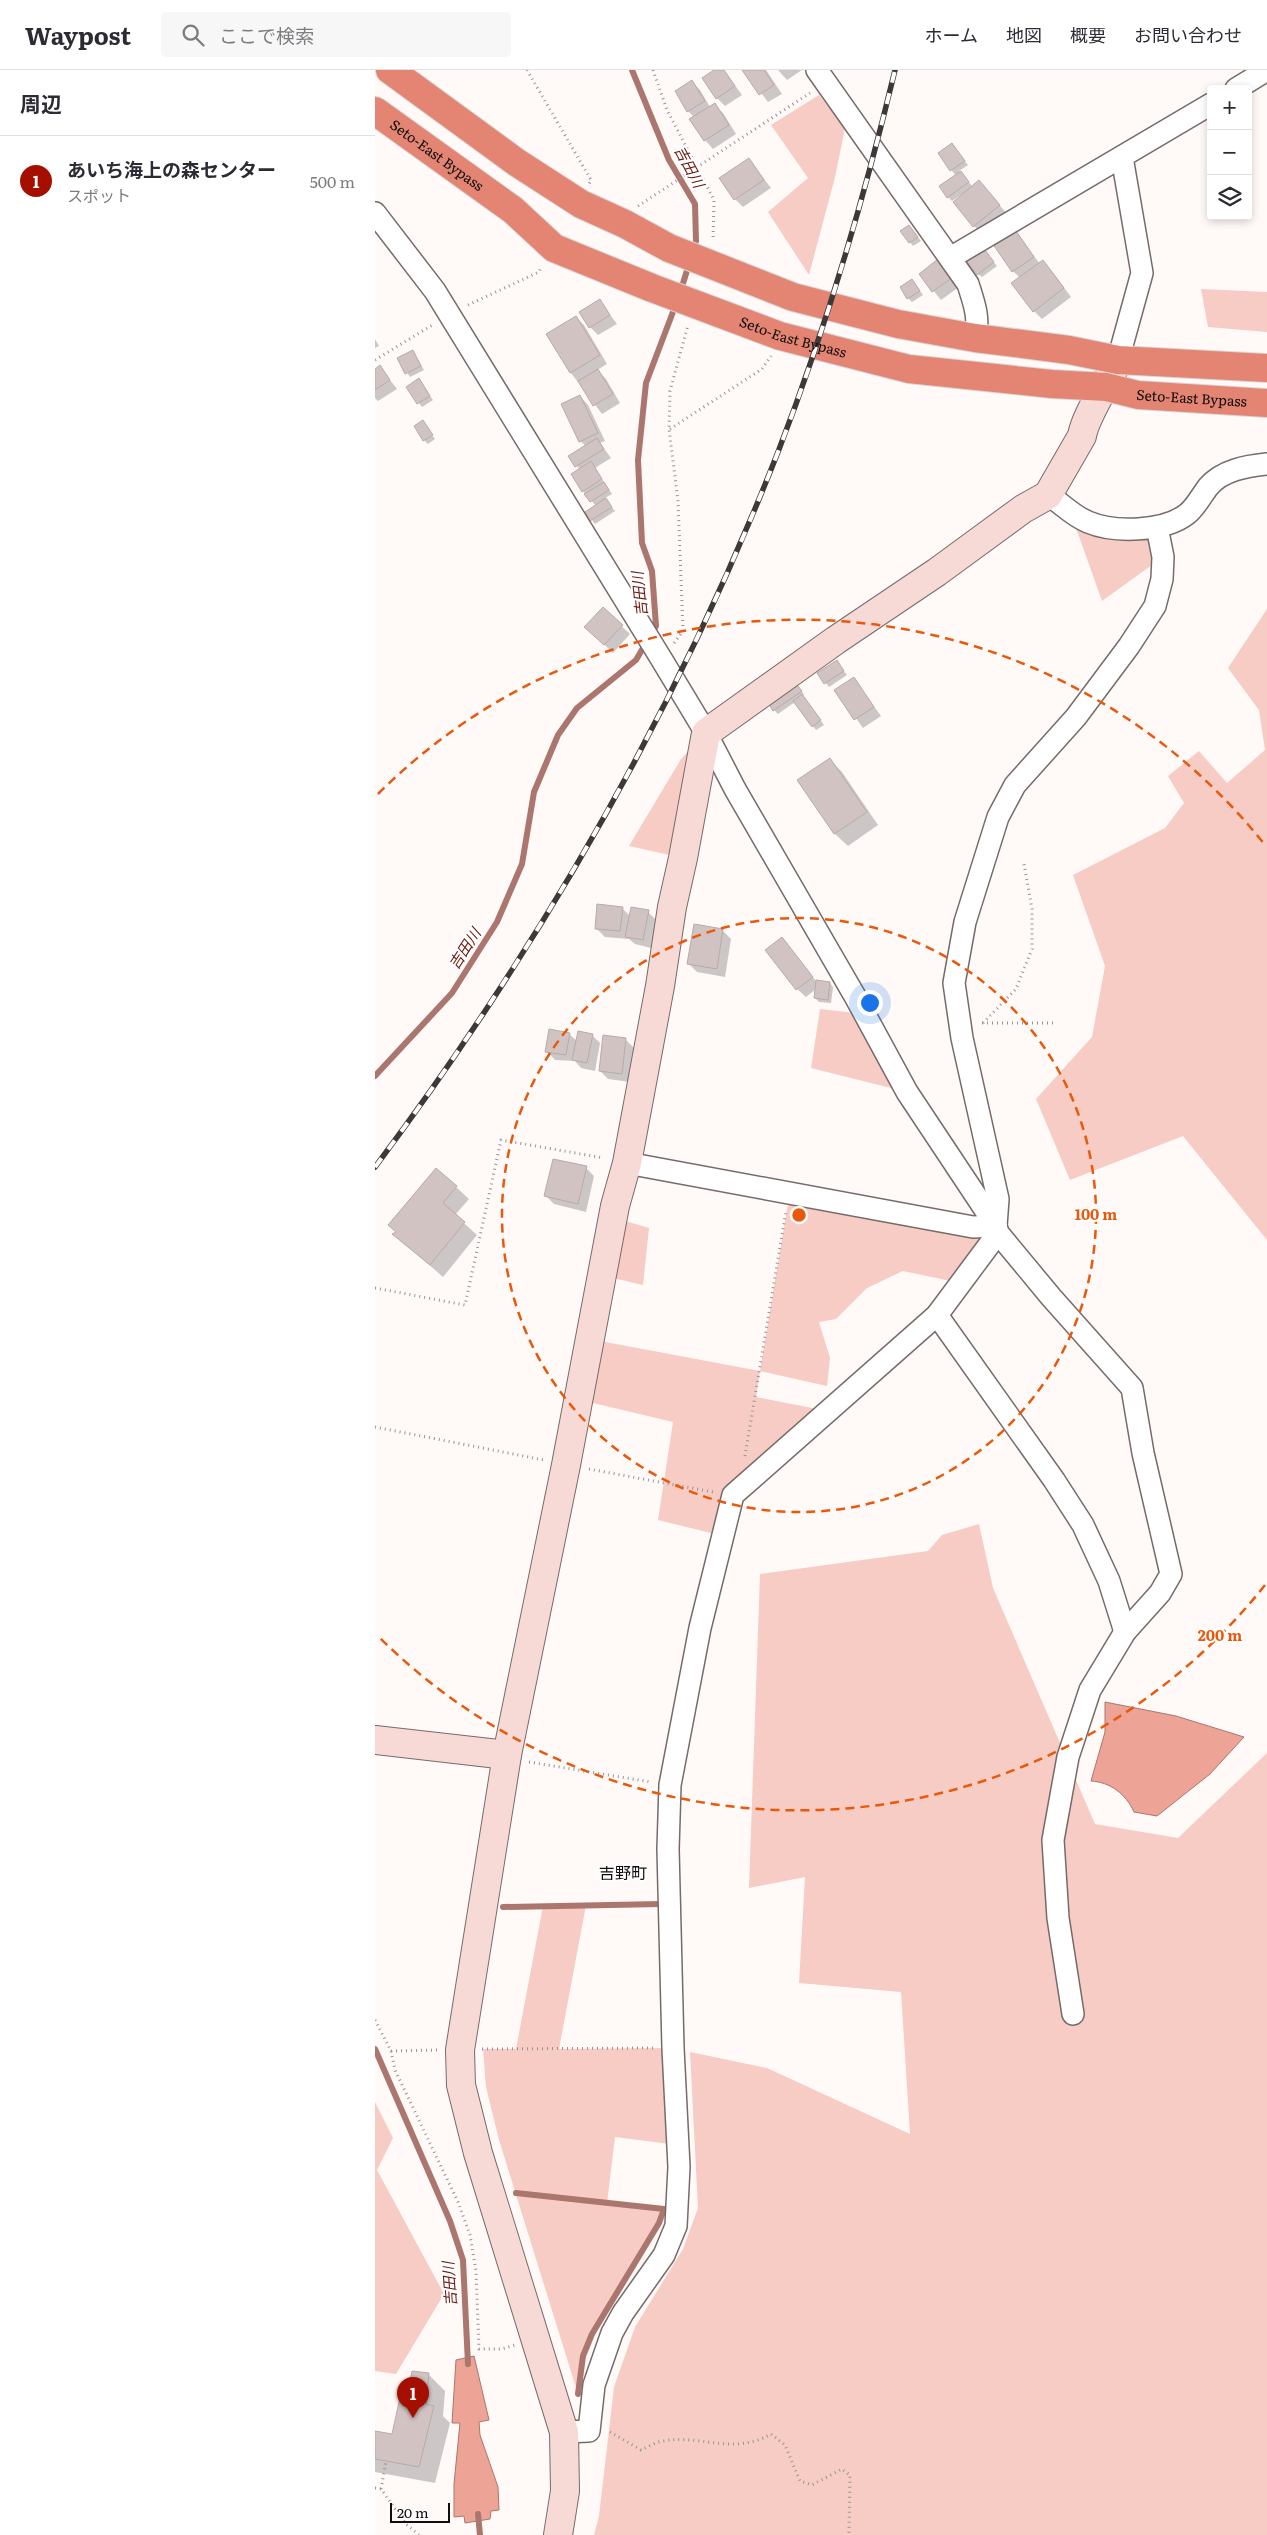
<!DOCTYPE html>
<html lang="ja">
<meta charset="utf-8">
<style>
body{margin:0;font-family:Literata,"Noto Sans JP",serif;background:#f7f7f7;color:#2b2b33}
.controls{position:absolute;right:15px;top:15px;display:grid;overflow:hidden;border-radius:5px;box-shadow:0 2px 8px #0003}
.controls button{width:45px;height:45px;display:grid;place-items:center;padding:0;border:0;border-bottom:1px solid #e1e1e2;background:#fff;color:#2b2b33;font:25px sans-serif}
.scale{position:absolute;left:15px;bottom:12px;width:60px;box-sizing:border-box;padding-left:5px;border:2px solid #110d0c;border-top:0;font-size:14px;line-height:18px;white-space:nowrap;color:#110d0c;-webkit-text-stroke:4px #fff;paint-order:stroke}
.you{position:absolute;left:494px;top:932px;width:18px;height:18px;margin:-12px;border:4px solid #fff;border-radius:50%;background:#1a73e8;box-shadow:0 0 0 8px #1a73e833}
.badge{display:grid;place-items:center;width:32px;height:32px;border-radius:50%;background:#a40f00;color:#fff;font-size:16px;font-weight:700}
.pin{position:absolute;translate:-50% -41px;filter:drop-shadow(0 1px 2px #0008)}
.pin::after{content:'';position:absolute;top:26px;width:18px;height:15px;background:inherit;clip-path:polygon(0 0,100% 0,50% 100%)}
.list{margin:0;padding:0;list-style:none}
h2{display:flex;justify-content:space-between;align-items:center;height:65px;margin:0;padding:0 20px;font-size:21px}
h2 small{font-size:16px;font-weight:400;color:#7c7c81}
.list li{display:grid;grid-template-columns:32px 1fr auto;gap:15px;align-items:center;box-sizing:border-box;height:90px;padding:0 20px;border-top:1px solid #e1e1e2}
.list b{display:block;font-size:19px;white-space:nowrap}
.list p{margin:0;font-size:16px;white-space:nowrap;color:#7c7c81}
.list em{font-size:16px;font-style:normal;color:#7c7c81}
.icon{flex:none;width:28px;height:28px;fill:none;stroke:currentColor;stroke-width:2;stroke-linecap:round;stroke-linejoin:round}
.map{position:relative;flex:none;width:892px;height:2465px;overflow:hidden}
header{display:flex;align-items:center;gap:30px;box-sizing:border-box;height:70px;padding:0 25px;background:#fff;border-bottom:1px solid #e1e1e2}
header strong{font-size:24px}
nav{display:flex;gap:28px;margin-inline-start:auto;font-size:18px}
.search{width:350px;height:45px;background:#f7f7f7;display:flex;align-items:center;gap:12px;box-sizing:border-box;padding:0 18px;border-radius:5px;color:#7c7c81;font-size:19px}
main{display:flex}
aside{flex:1;background:#fff}
.map>svg:first-child{display:block}
.green{fill:#f6ccc4}
.water{fill:#eda396;stroke:#ab766d}
.shadow{fill:#0003}
.lines{fill:none;stroke-linecap:round;stroke-linejoin:round}
.stream{stroke:#ab766d;stroke-width:6}
.building{fill:#d0c3c1;stroke:#b8aba9}
.street-casing{stroke:#766b69;stroke-width:24}
.secondary-casing{stroke:#766b69;stroke-width:30}
.highway-casing{stroke:#d9d8d8;stroke-width:30}
.path{stroke:#999493;stroke-width:3;stroke-dasharray:1 4;stroke-linecap:butt}
.street{stroke:#fff;stroke-width:21}
.secondary{stroke:#f7dad5;stroke-width:28}
.highway{stroke:#e48473;stroke-width:28}
.rail-casing{stroke:#3e3938;stroke-width:5.5}
.rail{stroke:#fff;stroke-width:4;stroke-dasharray:11;stroke-linecap:butt}
.ring{fill:none;stroke:#e8590c;stroke-width:2.5;stroke-dasharray:9 6}
.labels{text-anchor:middle;stroke-width:4;stroke-linejoin:round;paint-order:stroke}
.street-label{font-size:14px;fill:#110d0c;stroke:#fff}
.water-label{font-size:15px;font-style:italic;fill:#6c180d;stroke:#fff}
.quarter-label{font-size:16px;fill:#110d0c;stroke:#fff}
.centre{fill:#e8590c;stroke:#fff;stroke-width:2.5}
.ring-label{font-size:15px;text-anchor:middle;font-weight:bold;fill:#e8590c;stroke:#fff;stroke-width:4;stroke-linejoin:round;paint-order:stroke}
</style>
<header>
<strong>Waypost</strong>
<div class="search"><svg class="icon" aria-label="search" viewBox="0 0 24 24"><circle cx="10" cy="10" r="6"/><path d="M15 15l6 6"/></svg>ここで検索</div>
<nav><a>ホーム</a><a>地図</a><a>概要</a><a>お問い合わせ</a></nav>
</header>
<main>
<aside>
<h2>周辺<small></small></h2>
<ul class="list">
<li><span class="badge">1</span><div><b>あいち海上の森センター</b><p>スポット</p></div><em>500 m</em></li>
</ul>
</aside>
<div class="map">
<svg width="892" height="2465" viewBox="0 0 892 2465">
<rect width="100%" height="100%" fill="#fff9f8"/>
<g class="green">
<path d="M444,25l26,33 -10,49 -26,98 -41,-63 40,-34 -37,-53z"/>
<path d="M826,219l66,3v40l-59,-5z"/>
<path d="M696,444l86,13 6,30 -61,44z"/>
<path d="M892,539v631l-84,-104 -113,44 -34,-81 56,-62 13,-71 -32,-91 92,-47 19,-25 -16,-27 31,-25 28,32 38,-33 -6,-40 -31,-42z"/>
<path d="M331,663l-23,125 -54,-12 52,-87z"/>
<path d="M445,939l44,5 43,78 -96,-24z"/>
<path d="M415,1122l206,34 -36,57 -57,-12 -36,17 -31,31 -17,3 11,36 -3,28 -67,-15 -4,26 72,14 -95,84 -10,41 -65,-16 15,-98 -84,-20 11,-61 160,30z"/>
<path d="M250,1151l24,7 -6,57 -30,-7z"/>
<path d="M604,1454l14,64 102,236 83,14 89,-85v782h-673l5,-19 15,-129 21,-60 48,-78 15,-41 -8,-156 77,16 143,66 -9,-142 -102,-9 6,-106 -56,11 11,-314 168,-23 14,-16z"/>
<path d="M211,1835l-27,144 114,-1 5,97 -63,-8 -8,66 57,6 -5,14 -67,111 -9,22 -5,38 -79,-254 -13,-53 -3,-38h33l27,-143z"/>
<path d="M0,2032l18,36 -16,32 67,124 -48,80 -21,-3z"/>
</g>
<g class="water">
<path d="M730,1632l71,14 68,21 -34,37 -53,42 -23,-4c-8,-18 -24,-30 -43,-31l14,-49z"/>
<path d="M99,2286l15,64 -10,2 1,13 18,52 1,23 -8,1 -1,8 -25,4 -1,-7 -10,1v-33l6,-61h-8l4,-63z"/>
</g>
<g class="shadow">
<path d="M342,0h7l18,25 -17,11 -8,-8z"/>
<path d="M369,0h22l16,24 -14,8z"/>
<path d="M403,0h24l-15,10z"/>
<path d="M317,12l8,8 10,17 4,-2 9,8 13,21 -23,15 -8,-9 -11,-23 -6,-6z"/>
<path d="M577,74l16,21 -9,6 14,16 14,3 20,24 -25,20 -8,-8 -12,-32 -10,7 -4,-4 8,-21 -17,-22z"/>
<path d="M374,89l22,29 -28,19 -8,-8z"/>
<path d="M534,156l12,15 -8,5 -3,-4z"/>
<path d="M637,157l28,37 2,-2 9,8 20,27 -29,22 -8,-8 -14,-33 -7,-7z"/>
<path d="M610,182l12,14 -15,11 -4,-3z"/>
<path d="M563,191l21,26 -18,13 -21,-26z"/>
<path d="M537,210l11,15 -11,7 -4,-4z"/>
<path d="M225,231l17,23 -19,11 -8,-8z"/>
<path d="M201,247l8,8 23,39 -10,6 9,9 14,24 -18,11 -31,-41 -23,-39z"/>
<path d="M0,269l4,7 -4,2z"/>
<path d="M38,281l11,19 -14,7 -12,-19z"/>
<path d="M5,297l17,22 -19,12 -3,-3v-28z"/>
<path d="M47,314l11,16 -11,7 -15,-20z"/>
<path d="M205,326l8,9 17,36 -5,2 11,15 -16,10 17,26 -7,4 10,13 -20,13 -9,-12 10,-6 -13,-15 -3,-21 -10,-14 16,-10 -6,-5z"/>
<path d="M48,352l12,17 -7,5 -4,-4z"/>
<path d="M228,539l27,25 -17,19 -27,-26z"/>
<path d="M465,596l7,9 -18,12 -10,-13z"/>
<path d="M479,609l27,37 -18,12 -27,-38z"/>
<path d="M426,620l3,5 -1,2 21,28 -8,5 -21,-28 -17,12 -4,-4z"/>
<path d="M455,690l12,12 36,53 -30,21 -13,-12 -36,-54z"/>
<path d="M247,838l8,8 18,-4 8,8 -5,28 -16,-4 -6,-5 -24,-2 -9,-9z"/>
<path d="M320,856l28,5 8,8 -6,38 -28,-5 -8,-8z"/>
<path d="M407,869l34,42 14,2 3,4 -2,16 -12,-1 -4,-4 1,-9 -10,8 -9,-8z"/>
<path d="M194,964l8,7 15,-6 8,8 -5,28 -14,-3 -6,-7 -20,-1 -8,-9z"/>
<path d="M251,970l8,8 -4,34 -22,-3 -8,-8z"/>
<path d="M211,1098l8,8 -8,36 -32,-8 -8,-8z"/>
<path d="M81,1117l13,12 -14,16 22,20 -34,42 -49,-43z"/>
<path d="M53,2304l17,17 -2,25 7,7 -15,60 -60,-11v-40l18,3 17,-48z"/>
</g>
<g class="lines">
<g class="stream">
<path d="M257,0l37,90 26,44 1,37 -3,9"/>
<path d="M305,223l9,-29"/>
<path d="M0,1006l77,-83 45,-71 25,-58 12,-72 24,-57 19,-27 59,-48 20,-34 -4,-55 -10,-28 -4,-83 8,-77 30,-79"/>
<path d="M128,1837l158,-3"/>
<path d="M0,1979l75,172 13,39 5,104"/>
<path d="M141,2123l148,16 -5,14 -67,111 -9,22 -5,38"/>
<path d="M103,2444l2,21"/>
</g>
</g>
<g class="building">
<path d="M339,0h10l11,16 -19,13 -14,-21z"/>
<path d="M367,0h22l10,15 -15,10z"/>
<path d="M317,10l13,21 -18,11 -12,-21z"/>
<path d="M340,33l14,22 -25,16 -15,-22z"/>
<path d="M577,73l13,18 -15,10 -12,-18z"/>
<path d="M374,88l15,22 -30,20 -15,-22z"/>
<path d="M586,101l8,11 -22,16 -8,-12z"/>
<path d="M604,110l21,25 -27,22 -20,-25z"/>
<path d="M534,155l9,12 -9,6 -9,-12z"/>
<path d="M637,155l22,32 -22,15 -22,-32z"/>
<path d="M607,176l12,16 -17,13 -12,-16z"/>
<path d="M563,189l14,19 -20,14 -13,-18z"/>
<path d="M668,190l21,28 -31,24 -22,-29z"/>
<path d="M537,209l8,12 -13,8 -7,-12z"/>
<path d="M225,229l10,16 -21,13 -10,-16z"/>
<path d="M201,246l24,39 -30,18 -24,-39z"/>
<path d="M38,280l8,16 -16,8 -8,-16z"/>
<path d="M5,295l10,15 -15,10v-21z"/>
<path d="M223,299l15,25 -20,12 -15,-25z"/>
<path d="M44,308l11,18 -13,8 -11,-17z"/>
<path d="M205,325l18,38 -19,9 -18,-38z"/>
<path d="M48,350l10,15 -10,6 -9,-15z"/>
<path d="M222,368l7,11 -29,18 -7,-11z"/>
<path d="M216,391l11,18 -20,13 -11,-18z"/>
<path d="M229,412l5,8 -19,12 -6,-8z"/>
<path d="M231,428l6,9 -22,14 -5,-9z"/>
<path d="M228,537l20,18 -19,20 -20,-18z"/>
<path d="M462,590l7,11 -20,13 -7,-11z"/>
<path d="M479,607l20,30 -20,13 -20,-30z"/>
<path d="M422,615l5,6 -29,20 -4,-7z"/>
<path d="M427,624l19,26 -9,7 -19,-26z"/>
<path d="M455,688l37,54 -33,22 -37,-54z"/>
<path d="M222,834l26,3 -3,24 -25,-2z"/>
<path d="M256,837l18,3 -6,30 -18,-3z"/>
<path d="M319,854l29,5 -6,40 -30,-5z"/>
<path d="M407,867l31,40 -17,13 -31,-40z"/>
<path d="M441,910l14,2 -2,18 -14,-2z"/>
<path d="M174,959l21,4 -4,22 -21,-3z"/>
<path d="M203,961l15,3 -6,29 -15,-3z"/>
<path d="M228,965l23,3 -4,36 -23,-3z"/>
<path d="M178,1089l34,7 -9,38 -34,-8z"/>
<path d="M61,1098l21,18 -14,17 22,19 -35,43 -38,-31 4,-2 -8,-7z"/>
<path d="M37,2301l17,2 -3,31 8,2 -15,61 -44,-8v-28l17,3 11,-50 6,2z"/>
</g>
<g class="lines">
<g class="street-casing">
<g id="street">
<path d="M442,0l151,214c6,19 12,34 7,54"/>
<path d="M861,19l31,-19"/>
<path d="M0,143l60,78 227,369 44,73 29,56 121,209 51,94 89,134 2,7 53,64 81,91 11,65 28,121 -11,19 -35,39 -35,58 -22,67 -15,83 5,78 15,96"/>
<path d="M575,188l261,-154"/>
<path d="M743,290l24,-87 -20,-116"/>
<path d="M673,425c15,9 23,20 40,27 26,11 76,10 99,-8 8,-6 15,-19 21,-27 14,-17 39,-21 59,-23"/>
<path d="M252,1093l346,64 23,-1"/>
<path d="M621,1156l2,-27 -36,-161 -8,-55 11,-61 33,-105 17,-32 61,-68 53,-71 26,-40 7,-27 1,-22 -6,-30"/>
<path d="M562,1245l117,165 29,45 26,56 16,51"/>
<path d="M189,2362l25,-1 5,-46 18,-52 11,-20 41,-58 12,-29 3,-59 -6,-119 -5,-199 2,-64 30,-157 33,-133 204,-180 61,-82"/>
</g>
</g>
<g class="secondary-casing">
<g id="secondary">
<path d="M0,1670l132,15"/>
<path d="M183,2465l7,-44 -1,-59 -86,-279 -17,-68 -1,-35 47,-295 59,-290 49,-259 12,-43 33,-177 12,-79 11,-49 23,-125 130,-93 101,-68 86,-63 25,-14 34,-59c3,-20 27,-55 36,-76"/>
</g>
</g>
<g class="highway-casing">
<g id="highway">
<path d="M15,0l126,92 65,42 44,20 44,24 124,49 105,27 77,14 94,12 49,10 149,8"/>
<path id="s1" d="M0,41l138,99 41,38 98,40 128,48 129,33 143,15 54,3 32,8 129,8"/>
</g>
</g>
<g class="path">
<path d="M152,0l64,110 -2,4"/>
<path d="M278,0l14,40 47,90 -1,40"/>
<path d="M263,136l172,-113"/>
<path d="M93,235l71,-33 2,-5"/>
<path d="M0,290l59,-36"/>
<path d="M295,359l92,-60 9,-13"/>
<path d="M299,573l9,-12 -5,-130 -9,-72 1,-38 18,-66"/>
<path d="M607,953h72"/>
<path d="M608,953l33,-34 16,-40v-40l-8,-45"/>
<path d="M0,1218l90,17 36,-165 103,18"/>
<path d="M0,1357l169,33"/>
<path d="M370,1386l41,-245"/>
<path d="M214,1399l124,23"/>
<path d="M154,1692l122,20"/>
<path d="M0,1950l16,31 4,19 63,132 12,33 6,36 3,78h23l13,-4"/>
<path d="M107,1979l171,-1"/>
<path d="M16,1981l47,-1"/>
<path d="M235,2362l31,18c7,-3 14,-8 22,-9 39,-7 70,15 108,-7l14,11 15,36 12,4 30,-16 8,6 -1,60"/>
<path d="M0,2418l6,1 25,35 13,11"/>
<path d="M6,2419l5,-28"/>
</g>
<use href="#street" class="street"/>
<use href="#secondary" class="secondary"/>
<use href="#highway" class="highway"/>
<g class="rail-casing">
<path id="rail" d="M0,1097c164,-219 303,-460 403,-715 48,-124 86,-253 117,-382"/>
</g>
<use href="#rail" class="rail"/>
</g>
<g class="ring">
<circle cx="424" cy="1145" r="297"/>
<path d="M890 1515A595 595 0 0 1 3 1566M3 724A595 595 0 0 1 890 775"/>
</g>
<g class="labels">
<g class="street-label">
<text dy="5" stroke="none"><textPath href="#s1" startOffset="76">Seto-East Bypass</textPath></text>
<text dy="5" stroke="none"><textPath href="#s1" startOffset="481">Seto-East Bypass</textPath></text>
<text dy="5" stroke="none"><textPath href="#s1" startOffset="886">Seto-East Bypass</textPath></text>
</g>
<g class="water-label">
<text transform="translate(314 97) rotate(62)" y="5">吉田川</text>
<text transform="translate(265 524) rotate(-96)" y="5">吉田川</text>
<text transform="translate(90 879) rotate(-57)" y="5">吉田川</text>
<text transform="translate(75 2214) rotate(-94)" y="5">吉田川</text>
</g>
<g class="quarter-label">
<text x="248" y="1809">吉野町</text>
</g>
</g>
<circle cx="424" cy="1145" r="8" class="centre"/>
<g class="ring-label">
<text x="721" y="1150">100 m</text>
<text x="845" y="1571">200 m</text>
</g>
</svg>
<div class="controls">
<button>+</button>
<button>−</button>
<button><svg class="icon" aria-label="layers" viewBox="0 0 24 24"><path d="M12 4l9 5-9 5-9-5zM3 14l9 5 9-5"/></svg></button>
</div>
<div class="scale">20 m</div>
<div class="you"></div>
<div class="pin badge" style="left:38px;top:2348px">1</div>
</div>
</main>
